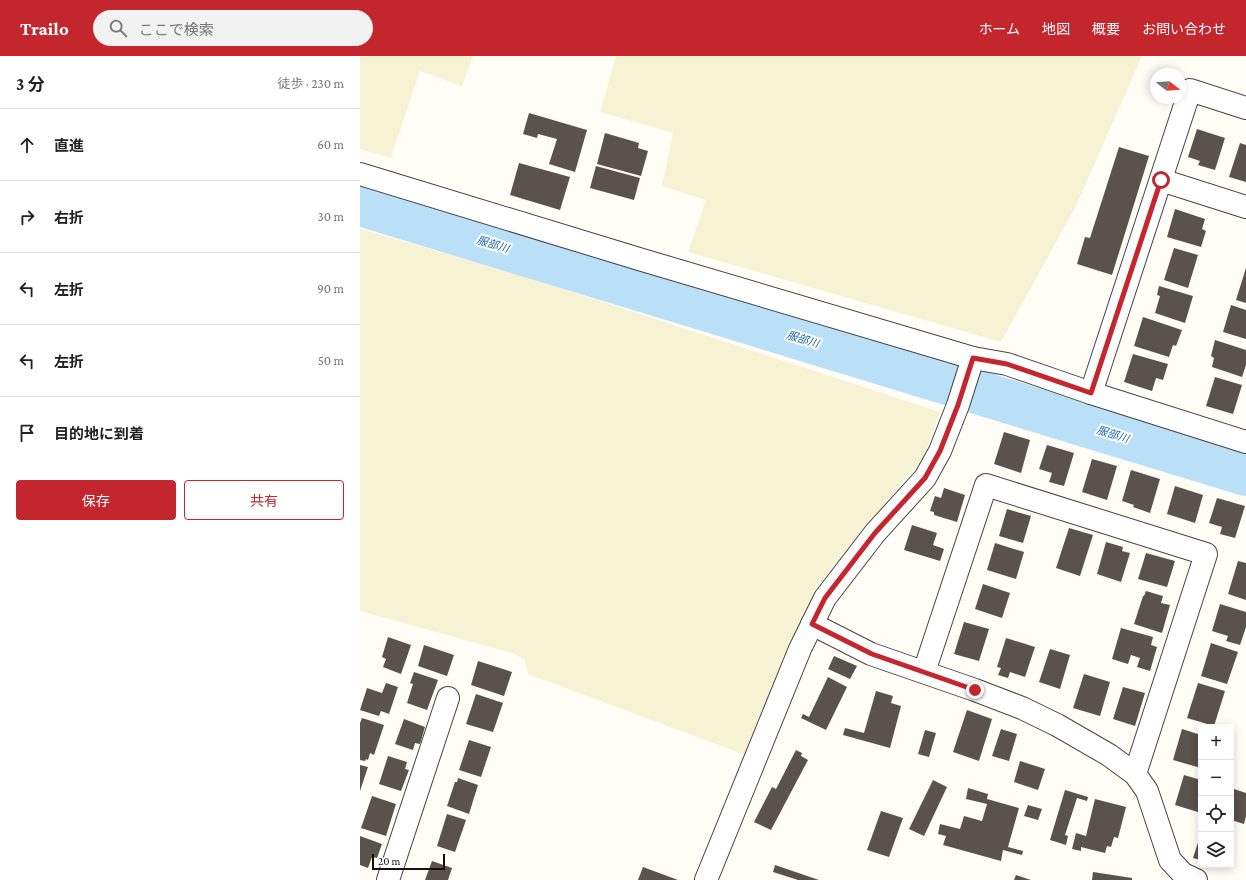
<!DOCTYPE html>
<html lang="ja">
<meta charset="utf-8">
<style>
body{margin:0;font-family:"Crimson Pro","Noto Sans JP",serif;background:#f2f2f2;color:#222}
.controls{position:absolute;right:12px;bottom:12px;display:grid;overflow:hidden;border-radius:4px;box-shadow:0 2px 10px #0003}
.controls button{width:36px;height:36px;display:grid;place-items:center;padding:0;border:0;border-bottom:1px solid #e0e0e0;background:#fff;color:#222;font:20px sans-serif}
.compass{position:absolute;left:790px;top:12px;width:36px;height:36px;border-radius:50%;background:#fff;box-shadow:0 2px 10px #0003;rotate:107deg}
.scale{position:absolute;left:12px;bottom:10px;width:73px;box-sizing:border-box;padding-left:4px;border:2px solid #111;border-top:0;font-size:11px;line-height:14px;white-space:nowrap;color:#111;-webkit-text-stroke:3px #fff;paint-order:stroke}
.stop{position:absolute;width:12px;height:12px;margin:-9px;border:3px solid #c4262e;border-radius:50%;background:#fff}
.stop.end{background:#c4262e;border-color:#fff;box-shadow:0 1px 4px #0008}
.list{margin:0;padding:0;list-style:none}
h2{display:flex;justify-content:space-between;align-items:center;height:52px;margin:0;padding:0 16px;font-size:17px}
h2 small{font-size:13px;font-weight:400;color:#767676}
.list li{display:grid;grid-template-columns:26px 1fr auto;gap:12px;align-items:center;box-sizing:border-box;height:72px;padding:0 16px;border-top:1px solid #e0e0e0}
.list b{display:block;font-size:15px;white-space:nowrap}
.list em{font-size:13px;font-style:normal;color:#767676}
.actions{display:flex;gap:8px;padding:12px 16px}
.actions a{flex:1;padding:9px 0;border:1px solid #c4262e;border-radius:4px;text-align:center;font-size:14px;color:#c4262e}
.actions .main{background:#c4262e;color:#fff}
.icon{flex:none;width:22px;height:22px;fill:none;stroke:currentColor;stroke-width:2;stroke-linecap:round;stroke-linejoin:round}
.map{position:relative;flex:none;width:886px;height:824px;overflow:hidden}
header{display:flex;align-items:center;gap:24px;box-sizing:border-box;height:56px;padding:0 20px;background:#c4262e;color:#fff}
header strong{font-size:19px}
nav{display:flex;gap:22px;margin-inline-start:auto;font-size:14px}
.search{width:280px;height:36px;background:#f2f2f2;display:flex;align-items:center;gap:10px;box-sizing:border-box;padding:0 14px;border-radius:22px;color:#767676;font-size:15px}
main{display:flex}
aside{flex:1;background:#fff}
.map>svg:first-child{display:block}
.farmland{fill:#f6f3d4}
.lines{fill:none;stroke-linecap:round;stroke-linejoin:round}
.river{stroke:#b9e0f7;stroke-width:44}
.building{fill:#5a524d}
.minor-casing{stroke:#444;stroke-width:24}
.minor{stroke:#fff;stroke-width:22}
.route{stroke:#c4262e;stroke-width:5}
.labels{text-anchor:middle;stroke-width:4;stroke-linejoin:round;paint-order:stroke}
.water-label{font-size:11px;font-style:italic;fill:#1768a6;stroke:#fff}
</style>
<header>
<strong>Trailo</strong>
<div class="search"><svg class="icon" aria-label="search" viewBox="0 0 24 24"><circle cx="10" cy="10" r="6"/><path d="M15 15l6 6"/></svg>ここで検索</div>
<nav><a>ホーム</a><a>地図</a><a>概要</a><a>お問い合わせ</a></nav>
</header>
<main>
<aside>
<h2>3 分<small>徒歩 · 230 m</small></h2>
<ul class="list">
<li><svg class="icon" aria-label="ahead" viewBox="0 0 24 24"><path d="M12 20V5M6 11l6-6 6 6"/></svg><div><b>直進</b></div><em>60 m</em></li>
<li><svg class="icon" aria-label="right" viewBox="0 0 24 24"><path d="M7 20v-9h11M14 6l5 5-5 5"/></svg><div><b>右折</b></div><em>30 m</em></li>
<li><svg class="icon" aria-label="left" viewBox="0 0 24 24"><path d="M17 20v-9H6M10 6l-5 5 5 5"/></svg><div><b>左折</b></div><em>90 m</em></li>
<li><svg class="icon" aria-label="left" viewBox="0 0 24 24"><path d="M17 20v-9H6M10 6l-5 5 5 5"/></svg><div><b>左折</b></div><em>50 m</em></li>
<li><svg class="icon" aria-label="arrive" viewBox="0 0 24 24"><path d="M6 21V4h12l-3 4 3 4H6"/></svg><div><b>目的地に到着</b></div></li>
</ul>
<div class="actions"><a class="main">保存</a><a>共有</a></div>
</aside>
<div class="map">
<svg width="886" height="824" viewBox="0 0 886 824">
<rect width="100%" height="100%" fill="#fffdf5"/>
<g class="farmland">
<path d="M0,0h113l-11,30 -42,-15 -29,87 -31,-9z"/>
<path d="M256,0h526l-66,150 -75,136 -313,-90 18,-52 -44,-14 11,-53 -73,-21z"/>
<path d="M0,173l167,48 413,135 -17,46 -107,130 -68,168 -220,-82 -4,-15 -12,-6 -152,-42z"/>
</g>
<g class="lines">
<path class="river" d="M0,148l886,270"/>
</g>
<g class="building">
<path d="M169,57l58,17 -12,42 -26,-8 8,-25 -19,-5 -1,4 -14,-4z"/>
<path d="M837,73l28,9 -10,32 -17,-5 2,-4 -12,-4z"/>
<path d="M245,77l34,10 -1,5 10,3 -7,25 -44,-12z"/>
<path d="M880,87l6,2v37l-17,-5z"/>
<path d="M759,91l30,9 -37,119 -35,-11 8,-27 5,1z"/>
<path d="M159,107l51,14 -10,33 -50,-15z"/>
<path d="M236,110l44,12 -6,22 -44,-12z"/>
<path d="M815,153l30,10 -3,10 4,2 -5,16 -34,-10z"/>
<path d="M814,192l24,7 -10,33 -24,-8z"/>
<path d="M886,212v35l-10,-3z"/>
<path d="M799,230l34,10 -8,27 -30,-10 5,-17 -3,-1z"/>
<path d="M871,249l15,5v29l-23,-7z"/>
<path d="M783,261l39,13 -6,16 -3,-1 -4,12 -35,-11z"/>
<path d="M855,284l31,10v15l-4,12 -30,-10 2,-9 -3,-2z"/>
<path d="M773,298l35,10 -5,16 -7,-2 -4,13 -28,-9z"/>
<path d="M855,321l27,8 -9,29 -27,-8z"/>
<path d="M644,376l26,8 -9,33 -27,-9z"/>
<path d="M687,389l27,8 -10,33 -15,-4 3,-9 -13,-4z"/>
<path d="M732,403l25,7 -10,34 -25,-8z"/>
<path d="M771,414l29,9 -10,34 -17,-6 1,-2 -12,-4z"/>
<path d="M815,430l28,9 -8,28 -28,-9z"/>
<path d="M584,432l21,7 -8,27 -23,-7v-3l-4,-1 5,-15 6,2z"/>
<path d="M857,442l28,8 -10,32 -15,-4 2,-7 -13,-4z"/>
<path d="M647,453l24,7 -8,27 -24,-7z"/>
<path d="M552,469l25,8 -4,12 11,4 -4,12 -36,-11z"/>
<path d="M709,472l24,7 -13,41 -24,-8z"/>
<path d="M746,486l17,5 -1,4 8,2 -9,29 -24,-8z"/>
<path d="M635,487l29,9 -8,27 -29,-9z"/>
<path d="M786,497l29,8 -8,26 -29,-8z"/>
<path d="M878,505l8,2v37l-18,-6z"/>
<path d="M623,528l27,9 -8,25 -27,-9z"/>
<path d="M786,535l17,5 -2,7 9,2 -8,28 -28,-9 9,-28h1z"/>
<path d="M860,548l26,8v15l-6,18 -14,-4 2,-5 -16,-5z"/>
<path d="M604,566l25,7 -10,32 -25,-7z"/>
<path d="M761,572l32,9 -2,8 6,2 -7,24 -13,-4 3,-9 -9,-3 -3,9 -16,-5z"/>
<path d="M28,581l23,8 -10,29 -18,-7 3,-8 -4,-2z"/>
<path d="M646,582l29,9 -10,30 -15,-5 -2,6 -10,-3 3,-7 -4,-1z"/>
<path d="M851,587l27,9 -11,32 -26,-8z"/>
<path d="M64,589l30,10 -7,21 -29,-10z"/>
<path d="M690,593l20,6 -10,34 -21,-7z"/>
<path d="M474,600l23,10 -7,13 -22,-10z"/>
<path d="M118,605l34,11 -8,24 -33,-11z"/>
<path d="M54,616l24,8 -11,30 -20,-7 6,-19 -3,-1z"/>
<path d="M724,618l26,8 -10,34 -27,-8z"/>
<path d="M468,621l19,10 -21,43 -25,-12 2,-4 6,3z"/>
<path d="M26,627l12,4 -9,27 -8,-3 -2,5 -19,-6 7,-22 15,5z"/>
<path d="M838,627l27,8 -11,35 -27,-8z"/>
<path d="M763,631l22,6 -10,33 -22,-7z"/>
<path d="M516,635l17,5 -2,7 10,3 -11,42 -47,-13 2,-7 19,5z"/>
<path d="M116,638l27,9 -10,29 -27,-8z"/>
<path d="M607,654l25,9 -13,42 -26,-9z"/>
<path d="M2,662l22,7 -10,30 -4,-2 -2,7 -2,-1 -1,2 -5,-1v-37z"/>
<path d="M44,663l21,8 -5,17 -5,-1 -2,7 -18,-6z"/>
<path d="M641,673l16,5 -8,27 -17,-5z"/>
<path d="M822,673l19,6v33l-28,-8z"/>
<path d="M565,674l11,3 -7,24 -11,-3z"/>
<path d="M109,684l22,7 -10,30 -22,-7z"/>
<path d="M436,694l6,3 -1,3 7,4 -37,70 -17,-8 18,-35 4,2z"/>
<path d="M28,700l19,6 -2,7 4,1 -8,21 -22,-7z"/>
<path d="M660,705l25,8 -7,21 -24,-8z"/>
<path d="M0,709l8,2 -8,24z"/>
<path d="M824,719l17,5v33l-26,-8z"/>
<path d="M98,722l20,7 -9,29 -22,-8 8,-24h2z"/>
<path d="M573,724l14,7 -23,49 -15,-7z"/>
<path d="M608,732l20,6 -1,5 32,9 -11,39 15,4 -1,4 -19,-5 -2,11 -58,-16 3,-9 -8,-2 2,-10 20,5 4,-13 18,5 5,-17 -21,-5z"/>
<path d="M871,732l15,5v23l-2,8 -13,-4z"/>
<path d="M705,734l23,7 -1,4 -10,-3 -12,37 3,1 -2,9 -16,-5z"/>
<path d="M12,740l24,8 -10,32 -25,-8z"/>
<path d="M735,743l31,8 -8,31 -4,-1 -3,10 -4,-1 -2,7 -24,-6v4l-9,-2 4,-16 10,3z"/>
<path d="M668,749l14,4 -4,11 -14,-4z"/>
<path d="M521,755l22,7 -14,39 -22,-7z"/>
<path d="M87,758l19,6 -11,32 -18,-6z"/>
<path d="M841,777v27l-8,-2z"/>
<path d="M0,780l22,8 -5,14 -5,-1 -4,11 -8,-3z"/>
<path d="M72,805l20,7 -4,12h-23z"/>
<path d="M415,809l44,15h-21l-25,-8z"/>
<path d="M283,811l35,13h-40z"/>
<path d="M733,816l39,6v2h-40z"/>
<path d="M656,819l15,5h-17z"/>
</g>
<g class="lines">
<g class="minor-casing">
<g id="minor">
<path d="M0,118l279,85 334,99 34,6 84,29 155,49"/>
<path d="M801,124l85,27"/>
<path d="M731,337l99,-303 56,18"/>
<path d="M452,568l59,30 104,36 47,18 35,17 52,30 26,19 12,17 23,69 13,14 13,6"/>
<path d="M564,616l62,-187 220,69 -71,220"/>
<path d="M28,824l60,-182"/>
<path d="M346,824l94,-231 25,-51 50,-65 50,-55 15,-27 18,-46 15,-47"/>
</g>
</g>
<use href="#minor" class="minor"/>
</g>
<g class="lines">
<path class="route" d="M615,634l-103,-36 -60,-30 13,-26 50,-65 50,-55 15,-27 18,-46 15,-47 34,6 84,29 70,-213"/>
</g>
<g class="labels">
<g class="water-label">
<text transform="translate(133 188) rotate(17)" y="4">服部川</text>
<text transform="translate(443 283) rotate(17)" y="4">服部川</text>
<text transform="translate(753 378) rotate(17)" y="4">服部川</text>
</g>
</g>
</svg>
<div class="controls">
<button>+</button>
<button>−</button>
<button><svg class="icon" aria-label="locate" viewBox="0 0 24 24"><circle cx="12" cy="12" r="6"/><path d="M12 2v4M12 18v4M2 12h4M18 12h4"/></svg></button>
<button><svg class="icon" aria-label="layers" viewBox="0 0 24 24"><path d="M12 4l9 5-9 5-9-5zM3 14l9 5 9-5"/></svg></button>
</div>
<svg class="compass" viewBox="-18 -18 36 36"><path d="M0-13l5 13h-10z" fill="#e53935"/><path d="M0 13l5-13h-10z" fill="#767676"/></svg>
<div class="scale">20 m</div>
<div class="stop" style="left:801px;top:124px"></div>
<div class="stop end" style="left:615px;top:634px"></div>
</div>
</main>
